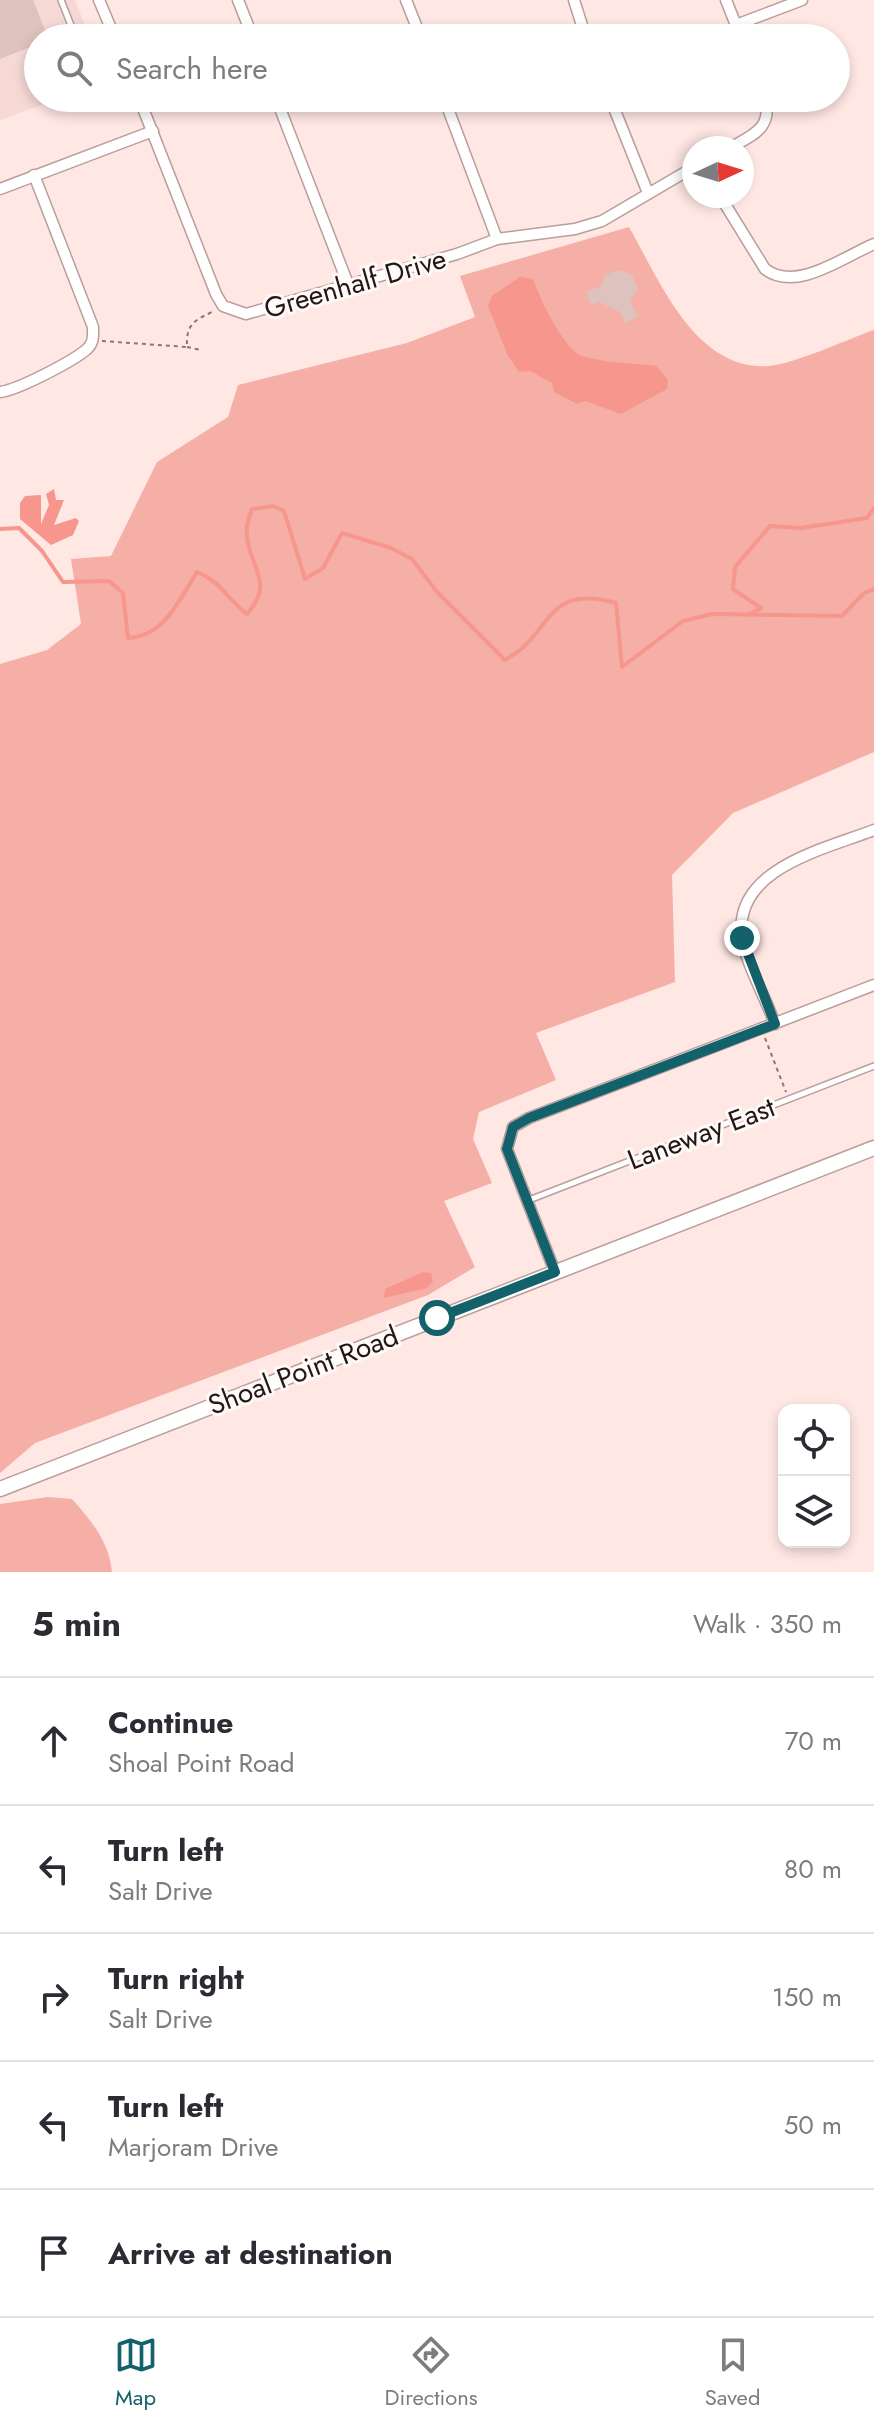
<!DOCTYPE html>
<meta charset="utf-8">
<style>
body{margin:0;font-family:Jost,sans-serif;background:#f7f7f7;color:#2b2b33}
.controls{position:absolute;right:24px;bottom:24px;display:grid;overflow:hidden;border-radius:16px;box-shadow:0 4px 12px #0003}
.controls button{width:72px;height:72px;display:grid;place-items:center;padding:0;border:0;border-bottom:2px solid #e1e1e2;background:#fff;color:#2b2b33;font:40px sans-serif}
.compass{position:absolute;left:682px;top:136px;width:72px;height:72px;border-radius:50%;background:#fff;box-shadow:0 4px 12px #0003;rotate:86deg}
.stop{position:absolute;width:24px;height:24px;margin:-18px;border:6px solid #13626b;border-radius:50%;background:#fff}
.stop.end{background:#13626b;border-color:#fff;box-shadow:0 2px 8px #0008}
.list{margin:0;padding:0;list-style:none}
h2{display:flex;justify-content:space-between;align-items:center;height:104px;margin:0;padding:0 32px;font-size:34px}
h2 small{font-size:26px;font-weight:400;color:#7c7c81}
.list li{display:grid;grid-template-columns:52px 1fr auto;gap:24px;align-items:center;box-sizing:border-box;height:128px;padding:0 32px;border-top:2px solid #e1e1e2}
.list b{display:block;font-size:30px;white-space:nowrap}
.list p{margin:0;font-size:26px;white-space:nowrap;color:#7c7c81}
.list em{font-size:26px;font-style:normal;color:#7c7c81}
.icon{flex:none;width:44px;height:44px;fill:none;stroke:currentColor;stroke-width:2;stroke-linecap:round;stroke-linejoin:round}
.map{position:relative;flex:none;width:874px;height:1572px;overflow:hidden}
.search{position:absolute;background:#fff;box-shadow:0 4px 12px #0003;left:24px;right:24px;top:24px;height:88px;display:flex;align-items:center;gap:20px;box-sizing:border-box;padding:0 28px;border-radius:44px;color:#7c7c81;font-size:30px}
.sheet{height:744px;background:#fff}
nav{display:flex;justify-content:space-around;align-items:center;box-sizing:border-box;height:112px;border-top:2px solid #e1e1e2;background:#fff;font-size:22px;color:#7c7c81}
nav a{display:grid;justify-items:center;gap:4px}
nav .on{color:#13626b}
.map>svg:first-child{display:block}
.built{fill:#f6d8d4}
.green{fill:#f5afa7}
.water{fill:#f6968c}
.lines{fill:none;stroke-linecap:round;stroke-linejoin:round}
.stream{stroke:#f6968c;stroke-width:4}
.building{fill:#dec2be}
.lane-casing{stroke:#b99e9a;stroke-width:8}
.street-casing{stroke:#b99e9a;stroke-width:13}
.secondary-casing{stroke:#b99e9a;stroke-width:17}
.path{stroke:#887876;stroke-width:2;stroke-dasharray:4 4;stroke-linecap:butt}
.lane{stroke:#fff;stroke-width:5}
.street{stroke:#fff;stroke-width:10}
.secondary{stroke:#fff;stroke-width:14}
.route{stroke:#13626b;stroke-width:10}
.labels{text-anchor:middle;stroke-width:6;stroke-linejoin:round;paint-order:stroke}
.street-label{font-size:28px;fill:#211716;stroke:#fff9f8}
</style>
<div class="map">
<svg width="874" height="1572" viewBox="0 0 874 1572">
<rect width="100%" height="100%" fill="#ffe7e4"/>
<path class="built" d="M0,0h75l15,38h-52v60h22l-60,22z"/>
<g class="green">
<path d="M629,227c31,54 66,144 140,139 25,-2 79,-27 105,-36v422l-141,61 -61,62 3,107 -139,51 20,47 -77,32 -6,27 19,44 -48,18 31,66 -47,28 -393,148 -35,30v-809l47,-14 34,-26 -10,-65 40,-3 46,-94 71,-45 10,-32 169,-42 68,-26 -15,-41z"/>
<path d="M48,1497l24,2c20,23 37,42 40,73h-112v-68z"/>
</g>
<g class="water">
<path d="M520,277l13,2c6,18 31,71 49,77 22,7 51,7 74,10l12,14 -1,9 -46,25 -36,-13 -8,3 -23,-12 -2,-9 -22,-12 -11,1 -12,-18 -19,-48 4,-10z"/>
<path d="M54,489l2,11h8l-10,25 22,-7 3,3 -6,14 -22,10 -31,-26v-16l5,-7 16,-1v29l8,-19 -3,-11z"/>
<path d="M423,1272l8,1 2,8 -6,7 -43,10 1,-9z"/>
</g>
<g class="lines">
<g class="stream">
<path d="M0,529l19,-1 23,23 21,31 46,-1 14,12 5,45c37,-2 51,-38 69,-66 25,10 29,26 50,42 31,-34 -3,-51 0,-86 0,-6 3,-13 5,-19l21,-3 11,5 21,68 18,-11 19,-35 49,15 21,11 25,33 68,68c49,-26 38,-77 111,-57l6,64 61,-46 29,-7 130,2 22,-23 10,-4"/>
<path d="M749,615l12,-7 -28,-19 2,-22 35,-41 31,2 66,-10 7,-10"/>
</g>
</g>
<g class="building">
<path d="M0,0h33l15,38h-10v6l-38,15z"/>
<path d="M619,270l13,5 6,13 -8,13 8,16 -13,6 -5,-11 -21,-10 -8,3 -5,-13 15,-6 4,-11z"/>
</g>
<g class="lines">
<g class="lane-casing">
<g id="lane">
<path d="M61,0l15,38"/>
<path d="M38,65l-3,7 3,7"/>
<path d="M529,1200l345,-134"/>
</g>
</g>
<g class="street-casing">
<g id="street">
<path d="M99,0l16,38"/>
<path d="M238,0l15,38"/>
<path d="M406,0l15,38"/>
<path d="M574,0l12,38"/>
<path d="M726,0l15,38"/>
<path d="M736,25l66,-25"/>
<path d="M139,98l77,196 7,12 23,8 211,-60 40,-15 78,-10 27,-8 92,-54"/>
<path d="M276,98l72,186"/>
<path d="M444,98l53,141"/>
<path d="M610,98l38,95"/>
<path d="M730,148c23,-13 43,-20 35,-50"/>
<path d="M0,189l153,-58"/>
<path d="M720,196l45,73c31,24 78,-12 109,-25"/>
<path d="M0,392c18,-2 71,-30 86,-42 8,-7 7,-13 7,-23l-59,-152"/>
<path d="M775,1024c-8,-23 -31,-65 -33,-87 -9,-69 84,-88 132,-107"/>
<path d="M555,1272l-48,-123 6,-22 16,-9 345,-133"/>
</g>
</g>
<g class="secondary-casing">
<path id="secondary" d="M0,1489l874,-341"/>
</g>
<g class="path">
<path d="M102,341l85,6c-1,-22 6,-26 25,-35"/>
<path d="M187,347l14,3"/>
<path d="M765,1038l21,54"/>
</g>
<use href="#lane" class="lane"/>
<use href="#street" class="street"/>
<use href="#secondary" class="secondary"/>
</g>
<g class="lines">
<path class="route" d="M437,1318l118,-46 -48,-123 6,-22 16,-9 246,-94 -33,-86"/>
</g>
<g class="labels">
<g class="street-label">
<text transform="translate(355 283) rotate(-16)" y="10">Greenhalf Drive</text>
<text transform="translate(701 1133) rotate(-21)" y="10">Laneway East</text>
<text transform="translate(303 1370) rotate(-21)" y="10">Shoal Point Road</text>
</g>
</g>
</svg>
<div class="controls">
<button><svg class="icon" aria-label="locate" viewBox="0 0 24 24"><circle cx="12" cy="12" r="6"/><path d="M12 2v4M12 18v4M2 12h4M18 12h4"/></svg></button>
<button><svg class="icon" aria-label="layers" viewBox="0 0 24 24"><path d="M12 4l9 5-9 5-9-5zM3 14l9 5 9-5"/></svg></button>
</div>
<svg class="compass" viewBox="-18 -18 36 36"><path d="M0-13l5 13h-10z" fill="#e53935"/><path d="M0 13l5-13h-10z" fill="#7c7c81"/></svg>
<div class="stop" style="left:437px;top:1318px"></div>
<div class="stop end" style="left:742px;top:938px"></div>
<div class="search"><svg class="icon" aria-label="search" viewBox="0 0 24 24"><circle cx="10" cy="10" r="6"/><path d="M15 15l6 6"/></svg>Search here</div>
</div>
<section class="sheet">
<h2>5 min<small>Walk · 350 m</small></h2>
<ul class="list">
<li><svg class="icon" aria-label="ahead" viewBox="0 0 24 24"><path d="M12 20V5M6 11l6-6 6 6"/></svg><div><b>Continue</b><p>Shoal Point Road</p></div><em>70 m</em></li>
<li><svg class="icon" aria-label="left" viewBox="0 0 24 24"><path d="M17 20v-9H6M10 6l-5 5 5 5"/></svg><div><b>Turn left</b><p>Salt Drive</p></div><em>80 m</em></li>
<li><svg class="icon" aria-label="right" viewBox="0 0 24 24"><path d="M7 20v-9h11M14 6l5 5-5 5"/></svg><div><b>Turn right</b><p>Salt Drive</p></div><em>150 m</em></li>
<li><svg class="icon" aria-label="left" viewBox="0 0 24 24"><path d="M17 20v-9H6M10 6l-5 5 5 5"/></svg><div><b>Turn left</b><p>Marjoram Drive</p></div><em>50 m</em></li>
<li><svg class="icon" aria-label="arrive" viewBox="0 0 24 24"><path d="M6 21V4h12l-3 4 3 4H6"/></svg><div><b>Arrive at destination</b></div></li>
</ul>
</section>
<nav>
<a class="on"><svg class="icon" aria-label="map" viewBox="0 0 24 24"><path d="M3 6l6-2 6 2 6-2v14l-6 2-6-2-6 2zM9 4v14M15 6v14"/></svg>Map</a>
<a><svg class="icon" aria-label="directions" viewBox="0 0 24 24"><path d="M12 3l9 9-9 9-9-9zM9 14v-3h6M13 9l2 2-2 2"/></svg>Directions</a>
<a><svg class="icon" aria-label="saved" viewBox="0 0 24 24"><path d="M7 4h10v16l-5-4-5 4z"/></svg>Saved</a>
</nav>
